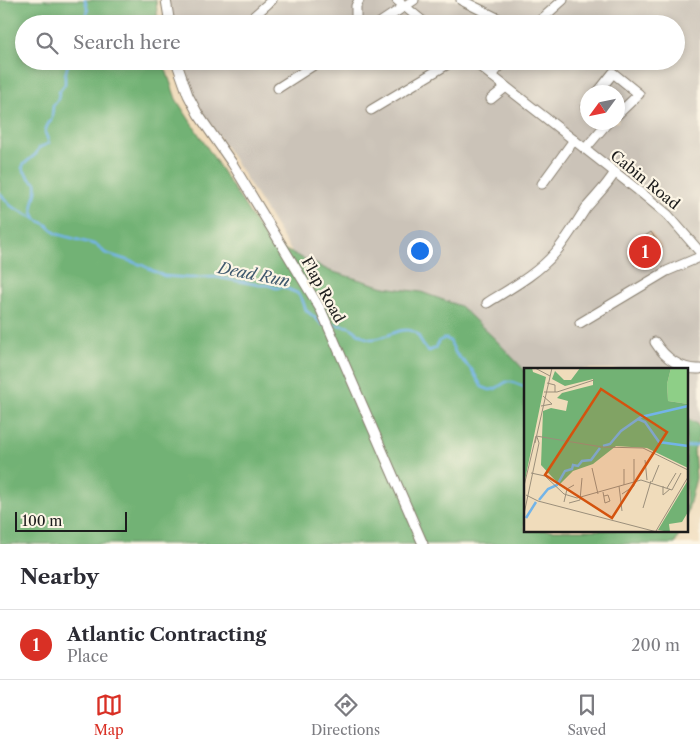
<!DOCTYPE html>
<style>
body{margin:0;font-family:"Libre Caslon Text",serif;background:#f7f7f7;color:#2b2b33}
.compass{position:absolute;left:580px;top:85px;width:45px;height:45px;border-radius:50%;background:#fff;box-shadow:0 2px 8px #0003;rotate:237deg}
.scale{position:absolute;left:15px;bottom:12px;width:112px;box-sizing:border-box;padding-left:5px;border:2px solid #1c1c1c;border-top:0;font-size:14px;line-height:18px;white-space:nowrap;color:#1c1c1c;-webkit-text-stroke:4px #fcf5e5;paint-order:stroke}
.you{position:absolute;left:419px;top:250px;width:18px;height:18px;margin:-12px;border:4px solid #fff;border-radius:50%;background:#1a73e8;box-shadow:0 0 0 8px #1a73e833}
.badge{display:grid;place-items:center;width:32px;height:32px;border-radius:50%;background:#d93025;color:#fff;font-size:16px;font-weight:700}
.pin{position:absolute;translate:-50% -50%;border:2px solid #fff;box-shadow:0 1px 5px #0006}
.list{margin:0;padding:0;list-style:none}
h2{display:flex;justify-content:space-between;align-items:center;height:65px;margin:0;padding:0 20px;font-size:21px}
h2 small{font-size:16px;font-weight:400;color:#7c7c81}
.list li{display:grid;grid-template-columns:32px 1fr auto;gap:15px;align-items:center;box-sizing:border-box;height:70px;padding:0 20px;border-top:1px solid #e1e1e2}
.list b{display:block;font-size:19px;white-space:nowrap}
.list p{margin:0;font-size:16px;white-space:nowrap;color:#7c7c81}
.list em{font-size:16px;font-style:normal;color:#7c7c81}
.icon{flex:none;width:28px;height:28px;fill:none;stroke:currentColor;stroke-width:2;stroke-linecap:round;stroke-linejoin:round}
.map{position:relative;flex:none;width:700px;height:544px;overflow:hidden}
.search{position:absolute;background:#fff;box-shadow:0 2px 8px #0003;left:15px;right:15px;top:15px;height:55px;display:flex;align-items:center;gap:12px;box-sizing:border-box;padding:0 18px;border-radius:28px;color:#7c7c81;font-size:19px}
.sheet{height:135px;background:#fff}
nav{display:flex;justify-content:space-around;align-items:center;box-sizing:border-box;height:70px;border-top:1px solid #e1e1e2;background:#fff;font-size:14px;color:#7c7c81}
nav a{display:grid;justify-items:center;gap:2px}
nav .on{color:#d93025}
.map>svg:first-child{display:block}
.industrial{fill:#cbc3b8;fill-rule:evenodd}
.forest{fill:#72b274;stroke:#476748}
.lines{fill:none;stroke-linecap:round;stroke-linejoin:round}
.stream{stroke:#73b4e8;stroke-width:2.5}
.building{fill:#d79e6d}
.minor-casing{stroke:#867c6c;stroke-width:11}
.minor{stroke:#fff;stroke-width:9}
.labels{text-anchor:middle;stroke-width:4.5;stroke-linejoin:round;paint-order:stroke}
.street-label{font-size:15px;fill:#1c1c1c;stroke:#fcf5e5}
.water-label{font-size:16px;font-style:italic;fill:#3f596e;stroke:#fcf5e5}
.inset-river{fill:none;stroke:#73b4e8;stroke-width:2.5}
.inset-road{fill:none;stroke:#9b8f7b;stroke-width:1}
.view{fill:#d4530e;fill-opacity:0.15;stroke:#d4530e;stroke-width:2.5}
.inset-edge{fill:none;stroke:#1c1c1c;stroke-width:2.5}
</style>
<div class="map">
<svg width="700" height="544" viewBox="0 0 700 544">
<rect width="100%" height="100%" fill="#fcf5e5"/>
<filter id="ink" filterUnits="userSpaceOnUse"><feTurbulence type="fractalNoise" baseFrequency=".02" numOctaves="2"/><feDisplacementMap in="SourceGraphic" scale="10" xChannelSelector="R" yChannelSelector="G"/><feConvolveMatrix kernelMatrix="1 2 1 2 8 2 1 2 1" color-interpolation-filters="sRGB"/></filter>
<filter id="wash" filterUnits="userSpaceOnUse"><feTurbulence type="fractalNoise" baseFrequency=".0096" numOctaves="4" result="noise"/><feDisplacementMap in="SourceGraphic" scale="20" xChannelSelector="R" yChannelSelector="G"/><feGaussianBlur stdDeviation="1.12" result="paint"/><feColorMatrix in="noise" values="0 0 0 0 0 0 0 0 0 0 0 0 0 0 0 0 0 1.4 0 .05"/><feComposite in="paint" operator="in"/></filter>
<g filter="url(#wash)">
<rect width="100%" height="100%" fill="#f0dcbb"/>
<path class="industrial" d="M168,0h532v422l-4,1 -10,-5v-49h-161v2l-31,-33 -73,-46 -37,-5 -54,-16 -37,-17 -59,-95 -43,-64 -13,-34h498v-37h-504zM588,92h30v30h-30z"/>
<g class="forest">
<path d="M0,0h156l2,24h-134v37h139l13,38 92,143 62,29 54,16 37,5 39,14 34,32 31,33v159h156l-6,14h-675z"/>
<path d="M686,418l10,5 4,5v7l-6,15 2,28 -10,40z"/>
</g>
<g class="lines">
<g class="stream">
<path d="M84,24l4,-13 -3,-11"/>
<path d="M0,193l11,13 36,19 10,9 40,11 8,8 37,12 22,11 26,2 25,-1 45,8h8l8,3 7,-1 14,6 5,6 4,11 17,15h3"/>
<path d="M36,218c-9,-12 3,-22 0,-35l-6,-4 -8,-11 2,-4 12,-10 3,-6 10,-5 -4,-11 2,-6 5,-8 1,-12 5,-6 1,-8 6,-8v-9l4,-14"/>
<path d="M331,325c7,0 14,0 20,3 7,4 12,11 20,11 14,1 28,-13 41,-8 10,3 8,16 17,20l7,-3 3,-7 6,-3 5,3 6,13 16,16 10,17 8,3 5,-1 11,-7h6l13,5"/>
<path d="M686,447l14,-3"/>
</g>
</g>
<g id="blocks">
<path class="building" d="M651,232l11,16 -27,17 -7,-10 20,-13 -3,-6z"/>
</g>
</g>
<g filter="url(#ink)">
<use href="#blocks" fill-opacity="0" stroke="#867c6c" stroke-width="1"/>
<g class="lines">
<g class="minor-casing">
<g id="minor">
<path d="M166,0l4,24"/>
<path d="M397,0l29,24"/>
<path d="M461,0l48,24"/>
<path d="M245,24l27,-24"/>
<path d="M356,24v-18l3,-6"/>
<path d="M378,24l36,-24"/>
<path d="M536,24l27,-24"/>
<path d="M176,61l12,34 10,19 34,49 89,147 102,234"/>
<path d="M473,61l171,134 24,20 32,37"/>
<path d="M492,76l11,-15"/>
<path d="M278,88l42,-27"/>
<path d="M598,92l15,-19 26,21 -21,20"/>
<path d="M491,99l15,-12"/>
<path d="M588,106l-2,2 2,3"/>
<path d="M371,110l82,-49"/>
<path d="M585,149l23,-27"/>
<path d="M542,184l32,-44"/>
<path d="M487,303c24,-15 50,-29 68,-50 12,-14 21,-30 31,-45 10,-12 21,-22 29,-36"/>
<path d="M580,323l87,-52 33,-14"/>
<path d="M655,342c10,16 26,28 45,27"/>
</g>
</g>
<use href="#minor" class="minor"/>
</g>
</g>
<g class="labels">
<g class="street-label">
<text transform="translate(645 180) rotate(39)" y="5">Cabin Road</text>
<text transform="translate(323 290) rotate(61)" y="5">Flap Road</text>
</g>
<g class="water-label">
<text transform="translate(254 274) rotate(11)" y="6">Dead Run</text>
</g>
</g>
<g transform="translate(524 368)">
<rect width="164" height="164" fill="#f0dcbb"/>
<path d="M147,0h17v36l-20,-3 -1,-17z" fill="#8ecf87"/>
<path d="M0,0h8l1,4 13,5 -22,108zM56,0h91l-4,16 1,17 20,3v64l-41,-20 -31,-2 -23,18 -20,7 -13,13 -6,-5 -13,-14 2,-54 8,-3 15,3 2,-10 -11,-3 5,-5 31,-8v-6l-28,7 -13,-7 3,-8 9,9h7zM164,112v32l-6,10 -13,2 1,8 -12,-2z" fill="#72b274"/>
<path class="inset-river" d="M114,51l7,3 14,20 29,4M79,78l7,-2 11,-13 20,-14 47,-11M15,132l9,-11 9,-4 8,-14 7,-2 1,-4 5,1 4,-5 9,-1 9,-12M2,150l10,-16"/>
<path class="inset-road" d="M11,0l15,8M23,15l8,2v7M20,24h13l37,-12M17,38l11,-2 -9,-8M11,75l17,-75M121,92l2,20M68,100l6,26M7,105l14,3 19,18 13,4 64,-18 31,10 9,-17M128,114l7,-17M100,117v-16M0,118l12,-50 66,11 41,1 45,22M95,118l3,25M139,118v9l7,-6M143,120l9,-15M79,124l2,11 5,-2 -2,-6 -4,1M98,126l12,-8v-27M2,127l12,6 119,31M40,134l3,-13 7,-4M45,135l11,-3 2,-22M119,140l8,-27M0,146l15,-71 -2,-6M132,163l32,-54"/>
<path class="view" d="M77,21l66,43 -55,86 -67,-43z"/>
<rect width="164" height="164" class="inset-edge"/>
</g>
</svg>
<svg class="compass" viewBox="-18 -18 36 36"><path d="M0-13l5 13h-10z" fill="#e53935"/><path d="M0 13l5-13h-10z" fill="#7c7c81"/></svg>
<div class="scale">100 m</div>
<div class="you"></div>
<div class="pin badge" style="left:645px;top:252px">1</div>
<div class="search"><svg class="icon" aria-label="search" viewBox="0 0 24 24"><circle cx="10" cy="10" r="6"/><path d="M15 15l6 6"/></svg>Search here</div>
</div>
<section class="sheet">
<h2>Nearby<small></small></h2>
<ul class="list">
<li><span class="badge">1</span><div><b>Atlantic Contracting</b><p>Place</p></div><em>200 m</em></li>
</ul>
</section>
<nav>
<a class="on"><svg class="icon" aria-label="map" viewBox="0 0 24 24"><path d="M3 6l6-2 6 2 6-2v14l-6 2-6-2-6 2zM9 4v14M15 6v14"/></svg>Map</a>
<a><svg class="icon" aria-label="directions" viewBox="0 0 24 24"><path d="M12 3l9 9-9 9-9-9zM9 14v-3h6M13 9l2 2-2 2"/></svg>Directions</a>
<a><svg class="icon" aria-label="saved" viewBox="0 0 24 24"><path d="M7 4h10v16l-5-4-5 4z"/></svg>Saved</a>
</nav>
